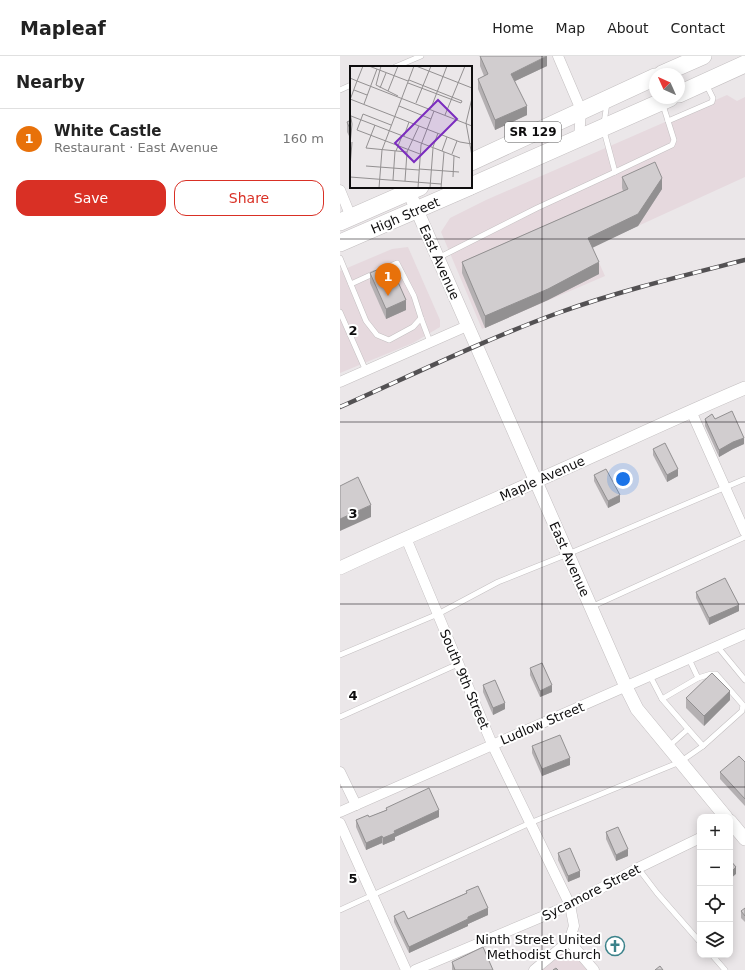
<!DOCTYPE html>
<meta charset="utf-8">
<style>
body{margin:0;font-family:"DejaVu Sans",sans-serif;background:#f2f2f2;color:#222}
.controls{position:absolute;right:12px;bottom:12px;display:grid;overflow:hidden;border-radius:8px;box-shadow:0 2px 10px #0003}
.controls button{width:36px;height:36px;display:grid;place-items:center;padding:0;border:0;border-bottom:1px solid #e0e0e0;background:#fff;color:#222;font:20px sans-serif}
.compass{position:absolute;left:309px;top:12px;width:36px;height:36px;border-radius:50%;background:#fff;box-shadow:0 2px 10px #0003;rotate:315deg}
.you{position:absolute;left:283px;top:423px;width:14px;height:14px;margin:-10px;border:3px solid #fff;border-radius:50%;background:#1a73e8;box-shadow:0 0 0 6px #1a73e833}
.badge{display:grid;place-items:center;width:26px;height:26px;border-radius:50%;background:#d93025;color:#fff;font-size:13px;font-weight:700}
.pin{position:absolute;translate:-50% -33px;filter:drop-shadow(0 1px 2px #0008)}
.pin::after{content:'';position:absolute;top:21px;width:14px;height:12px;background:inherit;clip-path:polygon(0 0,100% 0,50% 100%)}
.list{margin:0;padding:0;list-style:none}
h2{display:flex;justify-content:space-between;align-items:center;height:52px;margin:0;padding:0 16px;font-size:17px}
h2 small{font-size:13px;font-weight:400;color:#767676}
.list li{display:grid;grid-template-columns:26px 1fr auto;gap:12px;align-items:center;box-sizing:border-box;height:60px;padding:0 16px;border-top:1px solid #e0e0e0}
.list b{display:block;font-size:15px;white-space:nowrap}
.list p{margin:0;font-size:13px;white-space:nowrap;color:#767676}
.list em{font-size:13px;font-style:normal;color:#767676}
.actions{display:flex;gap:8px;padding:12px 16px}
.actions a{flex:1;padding:9px 0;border:1px solid #d93025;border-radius:12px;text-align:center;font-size:14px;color:#d93025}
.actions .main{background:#d93025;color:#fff}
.icon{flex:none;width:22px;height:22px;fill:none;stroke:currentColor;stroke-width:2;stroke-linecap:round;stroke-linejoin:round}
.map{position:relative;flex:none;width:405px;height:914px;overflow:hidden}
header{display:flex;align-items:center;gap:24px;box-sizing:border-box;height:56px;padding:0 20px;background:#fff;border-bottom:1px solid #e0e0e0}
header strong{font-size:19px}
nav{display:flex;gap:22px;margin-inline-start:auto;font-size:14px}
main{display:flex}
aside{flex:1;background:#fff}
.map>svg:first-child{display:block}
.built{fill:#e6d9de}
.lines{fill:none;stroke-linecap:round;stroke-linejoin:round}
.service-casing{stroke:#c3bfc0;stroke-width:6}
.minor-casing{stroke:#c3bfc0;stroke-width:11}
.tertiary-casing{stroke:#c3bfc0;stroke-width:14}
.trunk-casing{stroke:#c3bfc0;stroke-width:18}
.service{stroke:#fff;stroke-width:5}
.minor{stroke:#fff;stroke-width:10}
.tertiary{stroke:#fff;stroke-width:13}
.trunk{stroke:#fff;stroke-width:17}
.rail-casing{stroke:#535153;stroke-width:4.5}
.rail{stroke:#fff;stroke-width:3;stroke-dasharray:9;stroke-linecap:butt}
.wall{fill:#b4b0b2}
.shaded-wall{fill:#929091}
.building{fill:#d1cdcf;stroke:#929091}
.grid{fill:none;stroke:#0e0d0e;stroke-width:1;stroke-opacity:0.55}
.labels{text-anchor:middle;stroke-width:4;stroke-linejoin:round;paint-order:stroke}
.shield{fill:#fff;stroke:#565656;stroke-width:1}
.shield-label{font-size:12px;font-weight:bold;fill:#0e0d0e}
.street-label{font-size:13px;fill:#0e0d0e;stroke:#fff}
.poi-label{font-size:13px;fill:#0e0d0e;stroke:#fff;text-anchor:end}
.inset-road{fill:none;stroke:#939091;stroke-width:1}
.view{fill:#7b2cbf;fill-opacity:0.15;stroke:#7b2cbf;stroke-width:2}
.inset-edge{fill:none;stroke:#0e0d0e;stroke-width:2}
.grid-label{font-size:13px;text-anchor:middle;font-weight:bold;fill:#0e0d0e;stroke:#fff;stroke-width:4;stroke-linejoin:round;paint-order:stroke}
</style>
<header>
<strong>Mapleaf</strong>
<nav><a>Home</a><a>Map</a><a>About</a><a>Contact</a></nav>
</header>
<main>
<aside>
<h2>Nearby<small></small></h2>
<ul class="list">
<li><span class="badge" style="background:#e8710a">1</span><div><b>White Castle</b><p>Restaurant · East Avenue</p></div><em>160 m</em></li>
</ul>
<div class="actions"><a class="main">Save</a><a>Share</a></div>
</aside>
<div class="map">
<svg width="405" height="914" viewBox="0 0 405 914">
<rect width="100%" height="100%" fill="#ebe7e9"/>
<g class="built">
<path d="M387,39l10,6 8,-4v80l-153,70 13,29 -123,53 -41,-97 9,-14 36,-18z"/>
<path d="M68,191l32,73v7l-27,16 -73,30v-102l52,-22z"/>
<path d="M229,885l25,29h-60z"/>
</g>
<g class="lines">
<g class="service-casing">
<g id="service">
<path d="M55,11l26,-11"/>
<path d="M0,34l11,-5"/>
<path d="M328,65l44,-19 1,-4 -7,-14"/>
<path d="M264,67l3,-20"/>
<path d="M275,116l57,-27 2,-5 -11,-35"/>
<path d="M0,202l26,63 11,14 12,5 24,-13 8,-9 -7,-22 -17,-33 -11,5"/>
<path d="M98,202l99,-50 78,-36 -11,-41"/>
<path d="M11,228l24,-11"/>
<path d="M0,256l26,59"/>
<path d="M81,262l9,24"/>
<path d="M251,551l154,-70"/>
<path d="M377,590l28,34"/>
<path d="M0,599l98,-41 60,-32 70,-28 177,-75"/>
<path d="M310,620l12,23 36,-21"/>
<path d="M322,643l26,30 -19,17"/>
<path d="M0,661l118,-53"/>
<path d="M348,673l15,17"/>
<path d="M298,812l19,25 43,49"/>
<path d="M0,854l190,-87 150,-61 23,-16 39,-35 1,-6 -27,-31h-5l-13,4 -9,-19"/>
<path d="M372,899l13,15"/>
</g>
</g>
<g class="minor-casing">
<g id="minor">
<path d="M218,0l23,54 -2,29"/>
<path d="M0,134l11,27"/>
<path d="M0,326l127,-56"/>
<path d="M351,355l54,121"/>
<path d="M66,482l86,206 78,161 4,21 -5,15 -35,29"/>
<path d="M0,716l16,33"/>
<path d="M0,756l405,-178"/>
<path d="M0,767l66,147"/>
<path d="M229,885l25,29"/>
<path d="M75,914l155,-65 68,-37 62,-30"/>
</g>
</g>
<g class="tertiary-casing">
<g id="tertiary">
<path d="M69,136l217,495 11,22 89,108"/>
<path d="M0,512c64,-30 129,-57 194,-86 71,-31 140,-64 211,-94"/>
<path d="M390,765l15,18"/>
</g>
</g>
<g class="trunk-casing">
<g id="trunk">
<path d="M322,18l41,-18"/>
<path d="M339,38l66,-30"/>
<path d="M131,106l184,-85"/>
<path d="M131,130l199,-88"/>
<path d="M0,166l80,-35"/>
<path d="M0,187l129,-56"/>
</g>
</g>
<use href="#service" class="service"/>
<use href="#minor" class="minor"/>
<use href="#tertiary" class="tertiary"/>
<use href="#trunk" class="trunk"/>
<g class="rail-casing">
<path id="rail" d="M0,351c72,-32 144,-67 218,-94 61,-22 124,-37 187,-53"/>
</g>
<use href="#rail" class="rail"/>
</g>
<g class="wall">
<path d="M140,0l67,10 -32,15 12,34 -32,15 -17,-41v-10l6,-3 -4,-10z"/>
<path d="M11,64v20l-4,-8v-10z"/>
<path d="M282,121l40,12 -24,37 -46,21 7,27 -51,26 -63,28 -23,-55v-11l161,-71 -1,-3z"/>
<path d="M30,217l36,37 -20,9 -16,-36z"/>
<path d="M365,363h10l29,25 -11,5 -14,8 -14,-31z"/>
<path d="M313,393l25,27 -11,6 -14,-27z"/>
<path d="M254,419l26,27 -12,6 -14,-27z"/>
<path d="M356,536l43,19 -30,14 -13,-27z"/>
<path d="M190,612l22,24 -12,5 -10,-22z"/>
<path d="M143,629l22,24 -12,6 -10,-23z"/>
<path d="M346,642l44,2 -26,26 -18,-18z"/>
<path d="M192,690l38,19 -28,11 -10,-23z"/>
<path d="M405,706v44l-25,-27v-7z"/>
<path d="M46,752l53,9 -44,20v3l-12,5 -1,-2 -16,7 -10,-23v-7l13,-3 17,-7z"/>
<path d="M266,776l22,24 -12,5 -10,-22z"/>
<path d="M218,797l22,24 -12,5 -10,-22z"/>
<path d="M360,805v10l-2,-2v-7z"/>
<path d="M126,835l22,24 -20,9v2l-59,27 -15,-31v-6l14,3 58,-26z"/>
<path d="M405,852v14l-4,-4v-7z"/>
<path d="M112,906l41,8h-41z"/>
</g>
<g class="shaded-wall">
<path d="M207,0v10l-36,17v-9z"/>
<path d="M187,50v9l-32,15v-10z"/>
<path d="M322,122v11l-24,37 -50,24v-12z"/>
<path d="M259,206v12l-51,26 -63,28v-12z"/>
<path d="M66,244v10l-20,9v-10z"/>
<path d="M404,382v6l-11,5 -14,8v-7l14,-8z"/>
<path d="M338,413v7l-11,6v-7z"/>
<path d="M280,439v7l-12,6v-7z"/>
<path d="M31,449v12l-31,14v-12z"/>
<path d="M399,549v6l-30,14v-7z"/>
<path d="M212,629v7l-12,5v-6z"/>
<path d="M390,635v9l-26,26v-10z"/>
<path d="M165,647v6l-12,6v-7z"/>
<path d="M230,702v7l-28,11v-7z"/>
<path d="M99,754v7l-44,20v3l-12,5v-7l11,-7z"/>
<path d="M42,780v7l-16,7v-7z"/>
<path d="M288,793v7l-12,5v-6z"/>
<path d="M396,811v7l-6,5v-6z"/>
<path d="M240,815v6l-12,5v-6z"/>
<path d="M148,852v7l-20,9v2l-59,27v-6l59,-30z"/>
</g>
<g class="building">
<path d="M140,0h67l-36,18 16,32 -32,14 -17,-41 10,-5z"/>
<path d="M11,64v11l-4,-9z"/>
<path d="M315,106l7,16 -24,36 -50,24 11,24 -51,27 -63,27 -23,-54 166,-73 -6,-12z"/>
<path d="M50,208l16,36 -20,9 -16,-36z"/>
<path d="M392,355l12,27 -11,4 -14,8 -14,-31 7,-5 3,5z"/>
<path d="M325,387l13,26 -11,6 -14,-26z"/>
<path d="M266,413l14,26 -12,6 -14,-26z"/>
<path d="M18,421l13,28 -31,14v-33z"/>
<path d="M385,522l14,27 -30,13 -13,-26z"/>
<path d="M202,607l10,22 -12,6 -10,-23z"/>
<path d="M372,617l18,18 -26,25 -18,-18z"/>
<path d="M155,624l10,23 -12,5 -10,-23z"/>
<path d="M220,679l10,23 -28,11 -10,-23z"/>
<path d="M399,700l6,6v37l-25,-27z"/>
<path d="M89,732l10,22 -45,21 1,2 -12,5 -1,-2 -16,7 -10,-23 12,-5 1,2 18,-7 -1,-2z"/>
<path d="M278,771l10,22 -12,6 -10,-23z"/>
<path d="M230,792l10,23 -12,5 -10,-23z"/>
<path d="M390,804l6,7 -6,6z"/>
<path d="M138,830l10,22 -20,9v2l-59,28 -15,-31 10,-5 4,8 59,-26 -1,-2z"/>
<path d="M405,852v8l-4,-5z"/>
<path d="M143,891l10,23h-38l-3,-8z"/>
<path d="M320,910l3,4h-8z"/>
<path d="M216,912l2,2h-5z"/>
</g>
<path class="grid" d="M202,0v914M0,183h405M0,366h405M0,548h405M0,731h405"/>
<defs>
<g id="church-ring" transform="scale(1)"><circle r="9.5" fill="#fff" stroke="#3b828a" stroke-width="1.5"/><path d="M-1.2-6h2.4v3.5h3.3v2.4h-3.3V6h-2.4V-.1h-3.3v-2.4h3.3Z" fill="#3b828a"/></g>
</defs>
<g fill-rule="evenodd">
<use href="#church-ring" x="275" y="890"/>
</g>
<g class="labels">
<rect class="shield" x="165" y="66" width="56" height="20" rx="3"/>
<g class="shield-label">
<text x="193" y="80">SR 129</text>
</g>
<g class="street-label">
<text transform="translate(65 159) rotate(-23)" y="5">High Street</text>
<text transform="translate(100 206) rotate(66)" y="5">East Avenue</text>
<text transform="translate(202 422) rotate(-24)" y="5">Maple Avenue</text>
<text transform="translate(230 503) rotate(66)" y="5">East Avenue</text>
<text transform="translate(125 623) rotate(67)" y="5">South 9th Street</text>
<text transform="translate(202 667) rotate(-23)" y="5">Ludlow Street</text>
<text transform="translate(251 836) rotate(-27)" y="5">Sycamore Street</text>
</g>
<g class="poi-label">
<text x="261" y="888">Ninth Street United<tspan x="261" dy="15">Methodist Church</tspan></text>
</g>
</g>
<g transform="translate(10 10)">
<rect width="122" height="122" fill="#ebe7e9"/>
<path class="inset-road" d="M13,0l-6,15 115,45M19,0l39,15M31,0l-5,19 22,11M66,0l56,22M0,12l7,3 -7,19M58,17l53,20 1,-2 -53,-21M30,22l6,-15M4,24l13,5M38,25l10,-25M0,33l110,43 12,2M66,37l15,-37M14,38l13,-35M49,40l32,13M81,42l16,-42M0,46l2,12 -2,21M95,49l20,-49M1,50l109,42M116,57l6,33M116,57l6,-25M25,59l-9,23 41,4 12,-26M41,59l-28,-11 -6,16 63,24M54,70l5,-14M83,81l5,-14M46,85l6,-15M92,85l5,-14M102,88l5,-13M16,100l53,4M0,102l2,-26M69,103l40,3M0,111l91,7M103,111l1,-21M43,114l2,-29M55,115l2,-29M29,122l3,-38 32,-84M68,122l3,-43 13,-34M80,122l3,-40M91,122l3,-36"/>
<path class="view" d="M88,34l19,19 -43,43 -19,-19z"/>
<rect width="122" height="122" class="inset-edge"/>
</g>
<g class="grid-label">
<text x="13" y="279">2</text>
<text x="13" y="462">3</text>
<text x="13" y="644">4</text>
<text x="13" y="827">5</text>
</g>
</svg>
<div class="controls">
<button>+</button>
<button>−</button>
<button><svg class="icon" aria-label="locate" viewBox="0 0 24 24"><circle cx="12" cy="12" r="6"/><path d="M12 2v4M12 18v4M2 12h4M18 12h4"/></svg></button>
<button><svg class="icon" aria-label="layers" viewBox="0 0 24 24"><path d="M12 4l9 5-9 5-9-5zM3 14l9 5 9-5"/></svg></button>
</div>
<svg class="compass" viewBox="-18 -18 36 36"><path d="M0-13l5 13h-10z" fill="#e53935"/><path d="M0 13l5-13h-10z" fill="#767676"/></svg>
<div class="you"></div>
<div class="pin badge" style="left:48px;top:240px;background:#e8710a">1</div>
</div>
</main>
